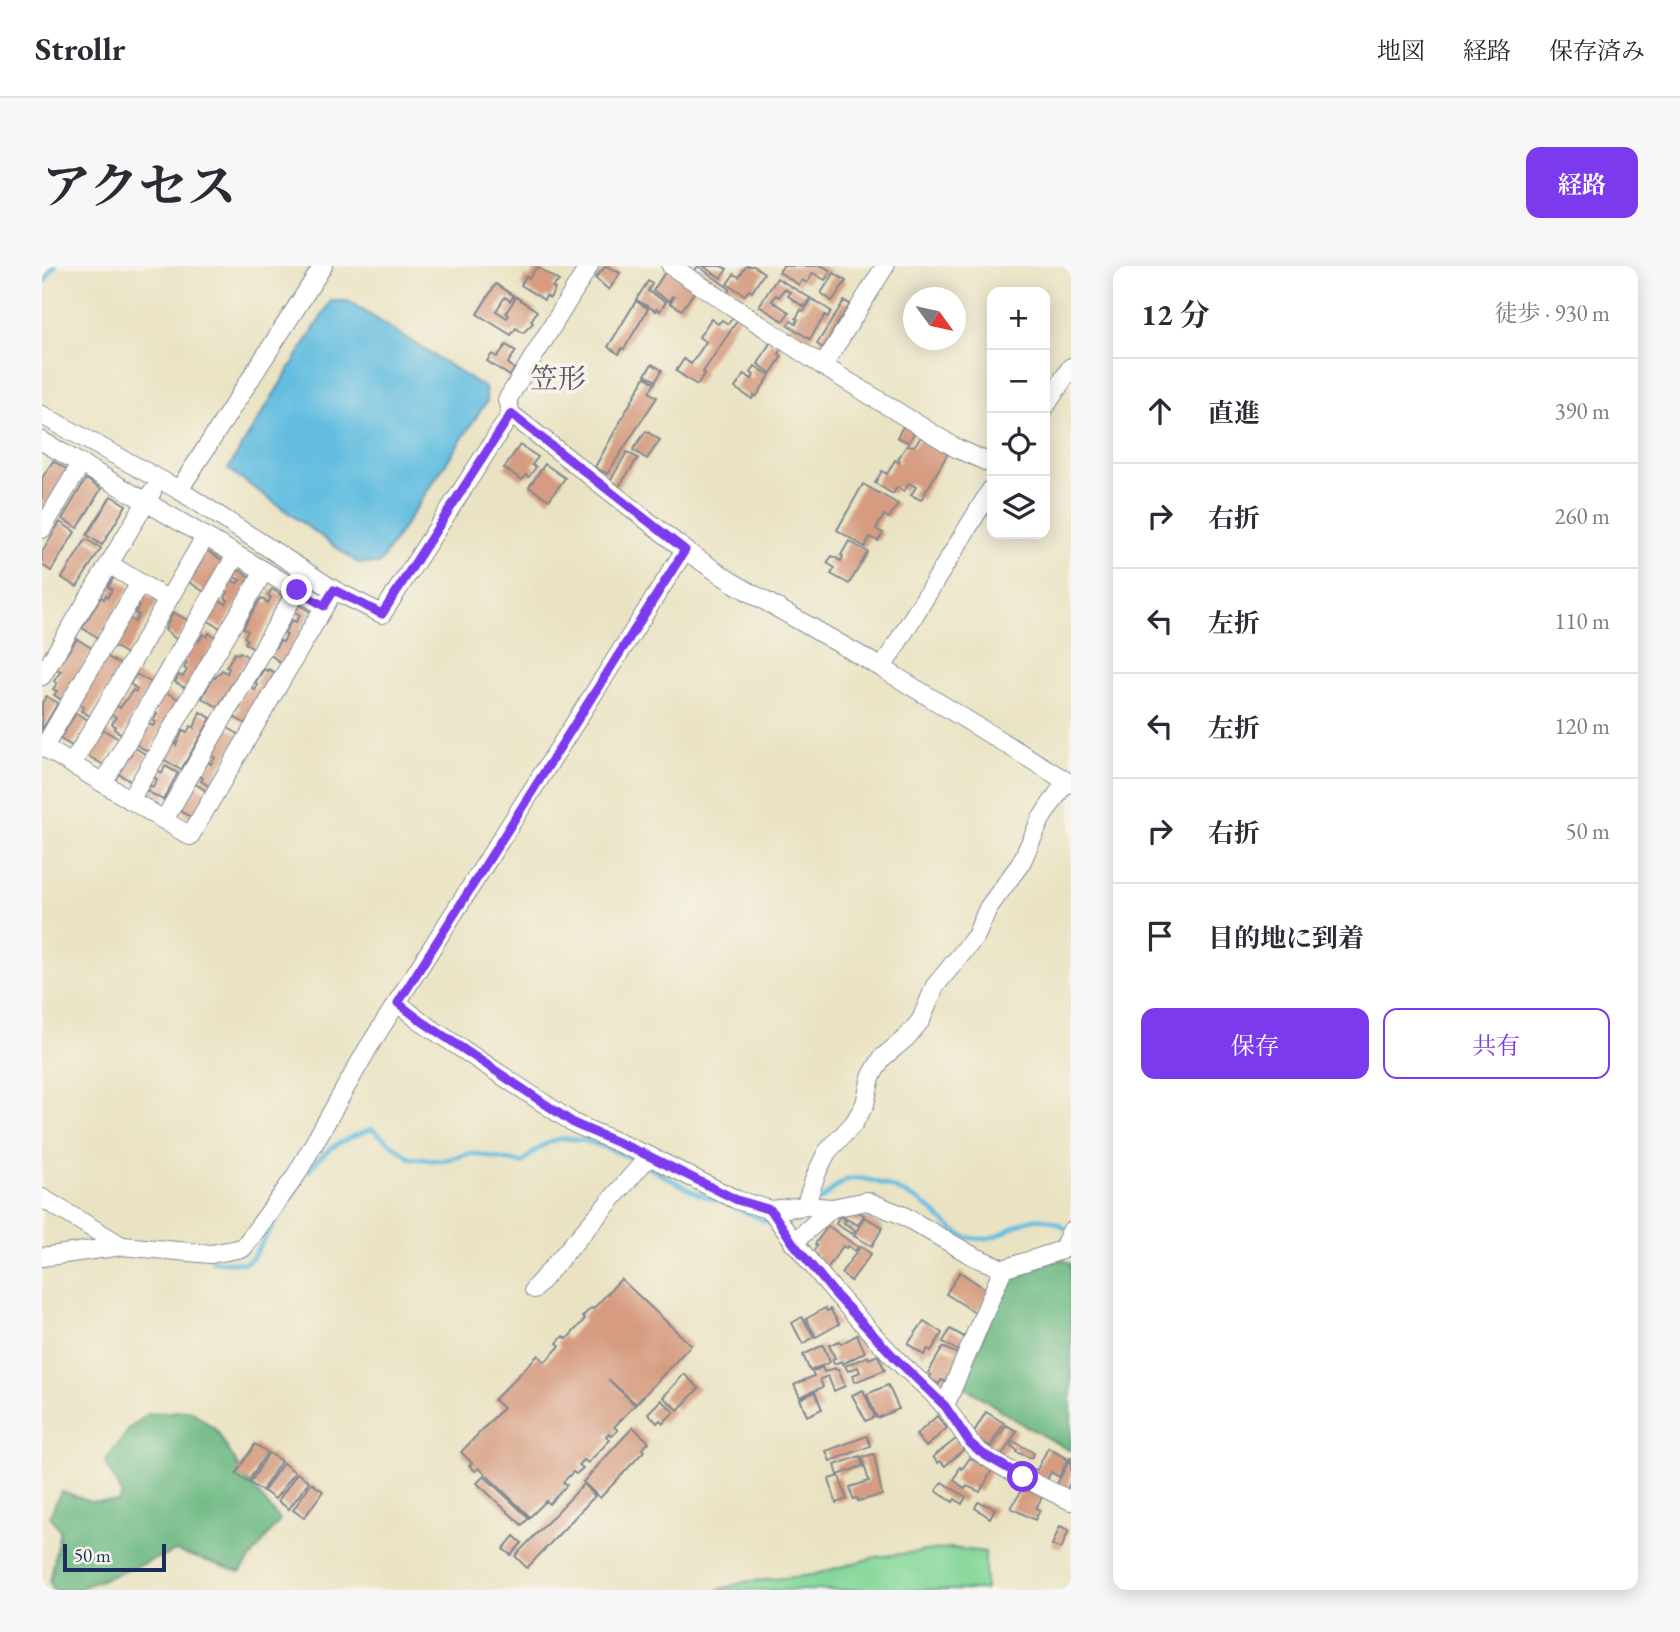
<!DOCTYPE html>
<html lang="ja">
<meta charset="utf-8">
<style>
body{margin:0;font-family:"EB Garamond","Noto Serif JP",serif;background:#f7f7f7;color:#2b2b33}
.controls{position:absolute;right:21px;top:21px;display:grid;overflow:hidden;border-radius:14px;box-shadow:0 4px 18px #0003}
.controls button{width:63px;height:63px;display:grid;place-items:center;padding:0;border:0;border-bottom:2px solid #e1e1e2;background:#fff;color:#2b2b33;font:35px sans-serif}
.compass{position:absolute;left:861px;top:21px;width:63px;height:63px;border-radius:50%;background:#fff;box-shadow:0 4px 18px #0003;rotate:123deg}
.scale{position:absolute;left:21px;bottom:18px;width:103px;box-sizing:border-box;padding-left:7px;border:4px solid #1b2f5e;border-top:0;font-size:19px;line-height:24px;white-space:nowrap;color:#1b2f5e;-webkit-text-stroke:5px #f7f3e8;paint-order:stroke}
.stop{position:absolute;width:21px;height:21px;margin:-16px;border:5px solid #7c3aed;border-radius:50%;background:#fff}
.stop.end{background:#7c3aed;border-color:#fff;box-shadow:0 2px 7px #0008}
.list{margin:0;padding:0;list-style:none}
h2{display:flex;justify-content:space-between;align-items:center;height:91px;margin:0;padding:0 28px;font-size:30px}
h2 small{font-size:23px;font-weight:400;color:#7c7c81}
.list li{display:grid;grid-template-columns:46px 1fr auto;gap:21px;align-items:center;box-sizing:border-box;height:105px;padding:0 28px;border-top:2px solid #e1e1e2}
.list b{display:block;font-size:26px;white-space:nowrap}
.list em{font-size:23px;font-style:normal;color:#7c7c81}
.actions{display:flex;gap:14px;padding:21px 28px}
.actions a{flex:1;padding:16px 0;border:2px solid #7c3aed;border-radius:14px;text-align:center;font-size:24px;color:#7c3aed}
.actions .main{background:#7c3aed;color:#fff}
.icon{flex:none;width:38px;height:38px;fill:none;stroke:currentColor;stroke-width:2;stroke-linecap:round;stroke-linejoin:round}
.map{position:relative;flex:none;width:1029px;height:1324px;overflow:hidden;border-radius:14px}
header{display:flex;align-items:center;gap:42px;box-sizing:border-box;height:98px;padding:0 35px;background:#fff;border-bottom:2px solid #e1e1e2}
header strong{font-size:33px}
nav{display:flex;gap:38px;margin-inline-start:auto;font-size:24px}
.intro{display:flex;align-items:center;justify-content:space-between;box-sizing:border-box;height:168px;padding:0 42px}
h1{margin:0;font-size:49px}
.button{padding:18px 32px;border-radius:14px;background:#7c3aed;color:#fff;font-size:24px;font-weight:700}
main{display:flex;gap:42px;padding:0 42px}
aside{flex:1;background:#fff;border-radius:14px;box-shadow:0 4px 18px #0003}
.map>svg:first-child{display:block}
.green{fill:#82d799;stroke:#4e837c;stroke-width:2}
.forest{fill:#69b881;stroke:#427470;stroke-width:2}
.water{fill:#62bde0;stroke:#3e769f;stroke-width:2}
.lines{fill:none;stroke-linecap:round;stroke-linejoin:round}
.stream{stroke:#62bde0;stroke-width:4.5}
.building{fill:#d69b80}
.minor-casing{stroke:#828990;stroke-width:20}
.minor{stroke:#fff;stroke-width:18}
.route{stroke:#7c3aed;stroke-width:9}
.labels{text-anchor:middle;stroke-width:7;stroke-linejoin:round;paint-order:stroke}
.neighbourhood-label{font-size:28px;fill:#5c556a;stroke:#f7f3e8}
</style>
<header>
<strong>Strollr</strong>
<nav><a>地図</a><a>経路</a><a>保存済み</a></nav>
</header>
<div class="intro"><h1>アクセス</h1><a class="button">経路</a></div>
<main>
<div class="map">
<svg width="1029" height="1324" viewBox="0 0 1029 1324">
<rect width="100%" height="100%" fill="#f7f3e8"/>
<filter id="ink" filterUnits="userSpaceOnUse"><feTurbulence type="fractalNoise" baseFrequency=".0143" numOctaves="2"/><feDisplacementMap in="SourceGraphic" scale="14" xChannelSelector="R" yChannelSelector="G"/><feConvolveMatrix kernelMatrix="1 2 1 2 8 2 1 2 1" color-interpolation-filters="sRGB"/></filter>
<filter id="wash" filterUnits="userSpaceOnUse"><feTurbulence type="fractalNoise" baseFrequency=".00686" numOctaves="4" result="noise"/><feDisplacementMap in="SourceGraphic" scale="28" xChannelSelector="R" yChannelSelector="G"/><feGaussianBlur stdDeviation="1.57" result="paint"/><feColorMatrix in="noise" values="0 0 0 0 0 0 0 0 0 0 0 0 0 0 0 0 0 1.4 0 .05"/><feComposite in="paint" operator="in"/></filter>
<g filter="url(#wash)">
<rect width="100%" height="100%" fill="#eae3c3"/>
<path class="green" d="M908,1282l35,4v38h-268l28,-8 67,-7 64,-18z"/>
<g class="forest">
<path d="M1020,993l9,5v187l-46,-25 -61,-40 42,-110z"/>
<path d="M148,1144l26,20 32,52 32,38 -40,52 -64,-21 -101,39h-22l-3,-8 10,-52 -10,-14 11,-25 29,10 28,1 4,-8 -17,-32 25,-34 18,-14z"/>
</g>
<path class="water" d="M289,35h17l137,87 2,13 -108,163 -21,-1 -130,-94z"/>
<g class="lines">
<g class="stream">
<path d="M0,19l13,-19"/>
<path d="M605,901l51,27 27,9"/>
<path d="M266,906c14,-22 39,-35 64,-43l38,29 31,3 31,-8 50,10c28,-28 42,-30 79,-17 12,5 24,9 36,15"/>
<path d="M778,935c8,-7 19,-19 30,-22 19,-5 64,17 79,29 10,8 22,22 33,27 46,19 59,-39 104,-6"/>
<path d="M694,942l29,13h9"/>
<path d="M744,955h14l9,-9"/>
<path d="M170,995l33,2 8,-6 44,-69"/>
<path d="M0,1001l33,-6"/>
</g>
</g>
<g id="blocks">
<g class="building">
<path d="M564,0l14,7 -11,17 -14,-12z"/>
<path d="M656,0l32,23 -5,8 -33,-22z"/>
<path d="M661,0h18l6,3 -6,9z"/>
<path d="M704,0h8l10,7 -12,19 -3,-2 -4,5 -18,-11 7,-10 5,3z"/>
<path d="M741,0h40l8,5 -6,9 -12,-7 -6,10 -5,-3 -3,5 -20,-13z"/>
<path d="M495,1l22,14 -7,6 3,2 -5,9 -4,-2 -2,4 -23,-15 5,-9 3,2z"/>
<path d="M625,3l29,20 -14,21 -12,-7 4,-6 -2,-1 -3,5 -16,-10z"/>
<path d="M792,7l12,8 -14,20 -11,-8z"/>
<path d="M735,12l33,20 -6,9 -16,-11 2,-4 -6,-3 -5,8 -3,-2 -4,6 17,11 -6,9 -24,-15z"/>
<path d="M606,15l4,3 -4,7 18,11 -6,9 -3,-2 -1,2 -20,-11z"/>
<path d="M454,18l18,12 -4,5 -5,-4 -9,14 11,7 2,-3 -3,-2 10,-16 21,14 -6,10 2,2 -10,10 -7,-5 -5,7 -34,-21z"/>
<path d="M770,33l19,12 -3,6 -3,-2 -15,24 -22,-14 3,-4 5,3 2,-5 -2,-1 5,-8 3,1z"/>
<path d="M594,35l12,8 -24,40 -2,-1 -3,6 -11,-7z"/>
<path d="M802,35l6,3 -27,44 -6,-4z"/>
<path d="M693,49l4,3 -36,54 2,1 -8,12 -21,-14 8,-12 7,5 15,-22 -7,-5 12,-18 7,5 4,-4 6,4z"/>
<path d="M729,75l11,7 -3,6 3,2 -11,17 -13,-9z"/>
<path d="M464,79l10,6 -8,12 6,6 -4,7 -23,-15 5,-7 5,3z"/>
<path d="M610,98l10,6 -6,11 -11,-6z"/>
<path d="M713,100l15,9 -14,22 -2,-2 -2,4 -17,-11 9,-14 8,5 2,-4 -3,-2z"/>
<path d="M603,111l10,6 -6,9 8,5 -50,77 -12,-7z"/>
<path d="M863,157l12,4 -8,16 -12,-6z"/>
<path d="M604,165l14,9 -13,19 -14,-9z"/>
<path d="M883,166l26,16 -30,52 -10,-5 5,-8 -7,-4 -5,8 -7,-4 -4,7 -18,-11 7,-12 5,3 8,-14 4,3 1,-3 -2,-1 9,-14 7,1z"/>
<path d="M478,179l18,12 -6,8 4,2 -7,10 -3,-2 -4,5 -18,-12z"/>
<path d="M585,186l11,6 -20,30 -9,-5z"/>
<path d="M11,195l15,9 -24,39 -2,-1v-30z"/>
<path d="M503,198l20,14 -16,22 -20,-13z"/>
<path d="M44,213l15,10 -23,39 -16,-9z"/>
<path d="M821,218l35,20 -9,14 -5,-3 -8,14 7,4 -5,8 -8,-4 -5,10 -28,-17z"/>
<path d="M69,230l15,9 -24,40 -15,-10z"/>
<path d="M18,256l15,10 -24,39 -9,-6v-13z"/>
<path d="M44,273l15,9 -24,39 -15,-9z"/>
<path d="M807,275l19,11 -19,32 -18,-10 4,-6 -8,-5 5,-7 9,5 2,-5 -2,-1z"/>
<path d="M165,285l18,11 -19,31 -17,-11z"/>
<path d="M197,304l13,8 -30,51 -15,-9 10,-21 9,5 2,-4 -3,-2 3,-6 -4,-3 6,-10 7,4 3,-3 -6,-3z"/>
<path d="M72,311l16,10 -31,51 -17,-10 19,-31 3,2 2,-4 2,2 4,-8 -4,-2z"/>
<path d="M230,323l11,7 -29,52 -9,-5 2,-4 -3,-2 4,-6 -5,-3 18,-30 7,5 3,-6 -3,-2z"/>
<path d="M100,326l16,9 -31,53 -15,-9 15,-28 8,5 4,-7 -4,-2 4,-7 -4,-2z"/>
<path d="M255,338l14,8 -29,52 -15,-12 5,-7 4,2 4,-6 3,1 4,-7 -3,-2 8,-13 4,2 4,-7 -7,-4z"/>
<path d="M131,346l16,9 -12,19 -12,-10z"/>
<path d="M167,367l8,5 -30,51 -12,-7 4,-7 4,2 4,-7 -3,-2 3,-6 -4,-3 11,-21 5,3 4,-7 4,3z"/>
<path d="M35,373l16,10 -31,51 -8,-5 3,-4 -4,-2 4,-6 -3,-2 7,-10 -5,-2z"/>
<path d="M198,386l8,5 -30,50 -16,-9 11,-21 2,1 7,-8 5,3 2,-5 -3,-1 9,-14 3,1z"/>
<path d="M64,390l15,9 -31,51 -9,-5 3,-4 -7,-4z"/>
<path d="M222,403l3,2 1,-2 8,4 -30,51 -12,-7 6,-10 -4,-3 13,-18 6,4 3,-5 -3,-2z"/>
<path d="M94,408l16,9 -30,51 -8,-5 1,-3 -3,-2 4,-7 -5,-3 5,-9 4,3 13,-18 3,2 1,-3 -7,-5z"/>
<path d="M120,424l18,10 -31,52 -16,-9 11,-22 9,5 3,-4 -3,-1 4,-8 -3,-2z"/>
<path d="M4,430l12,7 -16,27v-27z"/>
<path d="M158,446l11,6 -30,52 -18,-11 11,-16 2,2 7,-15 4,2 4,-6 3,2z"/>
<path d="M34,447l12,7 -16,26 -12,-7z"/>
<path d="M181,459l17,10 -31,51 -8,-5 2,-3 -3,-2 8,-14 3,2 4,-7 -3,-2 4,-7 -3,-1z"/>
<path d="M60,463l17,10 -15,26 -18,-10z"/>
<path d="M88,479l17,10 -15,27 -18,-11 8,-12 4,2 5,-7 -5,-3z"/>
<path d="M123,500l13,7 -15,27 -16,-9 3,-6 3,2 4,-8 -4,-3 4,-6 5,3z"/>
<path d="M152,517l12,8 -15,26 -16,-9z"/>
<path d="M807,942l15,7 -6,10 -14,-7z"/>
<path d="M797,950l7,4 -2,3 11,7 -3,4 -16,-10z"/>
<path d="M822,951l19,10 -11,19 -18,-10z"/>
<path d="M786,960l30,21 -3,4 -7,-5 -2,2 -3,-2 -17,24 -12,-8 4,-6 -5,-4 4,-6 -2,-2z"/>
<path d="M819,980l10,8 -20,27 -10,-8z"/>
<path d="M918,1006l30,20 -14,21 -30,-19z"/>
<path d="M579,1013l70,66 -55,59 -28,-25 27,26 -21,22 4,3 -6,6 -3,-3 -3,3 4,4 -22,23 -4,-3 -5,5 4,3 -7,6 -3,-2 -10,10 4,3 -18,19 -3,-3 -16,16 -51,-49 -4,3 -6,-6 3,-2 -11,-11 42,-44 -9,-8 44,-45 7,7 15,-16 -3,-3 6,-7 4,3 18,-20 -3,-2 9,-9 2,1z"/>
<path d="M783,1042l2,3 3,-2 9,15 -23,13 -10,-18z"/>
<path d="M760,1051l12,20 -11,7 -11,-21z"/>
<path d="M882,1055l18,12 -11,18 -3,-2 -4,6 -16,-11z"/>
<path d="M908,1063l20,11 -8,13 -19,-11z"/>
<path d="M815,1069l8,17 -22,12 -1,-3 -8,3 -2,-5 3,-1 -6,-13 10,-4 2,3z"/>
<path d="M781,1079l7,17 -20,9 -7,-16z"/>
<path d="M901,1081l19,9 -14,27 -7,-3 -2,4 -10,-5 2,-4 -3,-2z"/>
<path d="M836,1089l7,15 -30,12 -2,-7 7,-3 -2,-5 -10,4 -3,-5 23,-10 1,3z"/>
<path d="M780,1101l2,5 11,-4 1,2 2,-1 7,17 -11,5 -6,-15 -8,3 3,8 -23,10 -6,-12 20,-9 -2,-4z"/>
<path d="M642,1108l15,14 -21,22 -15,-13z"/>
<path d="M846,1119l11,24 -22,9 -10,-24z"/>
<path d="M821,1124l12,27 -9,4 -14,-26z"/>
<path d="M773,1126l7,17 -15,7 -7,-17z"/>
<path d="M619,1134l13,12 -11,11 -3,-3 -3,3 -9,-10z"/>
<path d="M944,1146l18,11 -14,23 -18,-11z"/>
<path d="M895,1150l10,12 -21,19 -10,-12z"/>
<path d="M964,1159l11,6 -16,26 -10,-7z"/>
<path d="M591,1161l16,15 -7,7 2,2 -44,47 -17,-16z"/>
<path d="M825,1170l4,10 -41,15 -4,-10z"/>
<path d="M914,1173l9,9 -20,18 -5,-5 -2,2 -5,-6z"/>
<path d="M971,1175l21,12 -3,5 -15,-6 1,-2 -6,-4z"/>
<path d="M213,1178l12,8 -19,30 -12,-8z"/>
<path d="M1006,1182l20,11 -9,18 -8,-5 -4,8 -16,-6 3,-5 3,1z"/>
<path d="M227,1187l12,8 -19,30 -12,-8z"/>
<path d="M832,1188l8,41 -24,6 -1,-3 -4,1 -3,-12 19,-6 -7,-24z"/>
<path d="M818,1190l3,10 -25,9 -3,-10z"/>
<path d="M1029,1191v24l-6,12 -10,-5z"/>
<path d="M928,1192l22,12 -12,22 -13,-6 -2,3 -11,-9 6,-13 2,2z"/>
<path d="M241,1197l12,9 -20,27 -11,-8z"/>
<path d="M255,1207l12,8 -20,28 -11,-8z"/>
<path d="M442,1210l45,42 -7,7 -45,-42z"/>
<path d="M797,1210l8,23 -11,4 -7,-24z"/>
<path d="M900,1216l24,15 -4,7 -7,-5 -2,3 -17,-11z"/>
<path d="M269,1217l12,8 -19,27 -11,-8z"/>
<path d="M542,1218l11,12 -68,72 -12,-12z"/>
<path d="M981,1222l19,9 -6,11 4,2 -5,10 -24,-12z"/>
<path d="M936,1236l17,6 -5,10 -15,-10z"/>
<path d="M1018,1260l9,4 -8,19 -9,-4z"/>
<path d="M472,1270l8,7 -11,12 -8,-6z"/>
</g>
</g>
</g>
<g filter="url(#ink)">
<use href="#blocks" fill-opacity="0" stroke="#828990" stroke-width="2"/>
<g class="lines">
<g class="minor-casing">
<g id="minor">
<path d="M547,0l-82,134 4,14 174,136 47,32 150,86 189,116"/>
<path d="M629,0l152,100 62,-100"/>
<path d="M781,100l133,82 36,16"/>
<path d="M1003,141l26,-40"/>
<path d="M0,149l137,75 155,100 48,24 129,-200"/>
<path d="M0,175l282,165"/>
<path d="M137,224l144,-224"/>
<path d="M0,263l39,-65"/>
<path d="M67,298l59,36"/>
<path d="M840,402l110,-180"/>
<path d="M0,410l110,-184"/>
<path d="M0,480l148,90 144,-246"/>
<path d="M2,481l96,-164"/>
<path d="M30,498l133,-227"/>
<path d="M61,517l133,-228"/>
<path d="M88,534l134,-229"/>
<path d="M122,554l133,-230"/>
<path d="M356,737l22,18 155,103 74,32 88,44 34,10 34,-4 27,2"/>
<path d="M0,932l80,48"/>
<path d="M763,940l12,-34 10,-20 27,-29 11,-19 6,-27 11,-19 25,-21 14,-17 14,-34 41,-50 12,-28 33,-45 20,-44 25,-38"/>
<path d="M729,944c37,54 79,101 124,148 16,17 36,31 50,49 13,15 20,34 36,46 27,19 60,33 90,48"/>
<path d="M751,977l39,-35 35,-7 35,14 71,41 30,13 59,-19 9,-19"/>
<path d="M0,991l80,-11 89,8 32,-6 52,-71 73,-129 317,-498"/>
<path d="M492,1023l115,-133"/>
<path d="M903,1140l58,-137"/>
</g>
</g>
<use href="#minor" class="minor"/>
</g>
</g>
<g class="lines" filter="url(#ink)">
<path class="route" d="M255,324l27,16 10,-16 48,24 129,-200 174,136 -287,453 22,17 155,104 74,32 88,44 34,10 22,33 42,51 62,66 48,46 25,37 13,11 40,23"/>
</g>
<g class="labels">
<g class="neighbourhood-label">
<text x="516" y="122">笠形</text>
</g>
</g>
</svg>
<div class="controls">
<button>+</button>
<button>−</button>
<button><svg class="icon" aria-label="locate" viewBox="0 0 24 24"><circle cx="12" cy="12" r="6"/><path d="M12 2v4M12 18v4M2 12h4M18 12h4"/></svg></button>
<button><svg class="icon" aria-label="layers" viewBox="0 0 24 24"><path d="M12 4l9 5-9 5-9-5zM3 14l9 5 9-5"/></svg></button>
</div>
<svg class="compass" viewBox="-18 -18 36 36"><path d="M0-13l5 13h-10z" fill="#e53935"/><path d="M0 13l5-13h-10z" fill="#7c7c81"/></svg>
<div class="scale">50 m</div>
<div class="stop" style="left:981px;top:1211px"></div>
<div class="stop end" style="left:255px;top:324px"></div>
</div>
<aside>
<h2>12 分<small>徒歩 · 930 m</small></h2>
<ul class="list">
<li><svg class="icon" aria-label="ahead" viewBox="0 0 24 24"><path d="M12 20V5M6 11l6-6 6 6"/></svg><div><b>直進</b></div><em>390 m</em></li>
<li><svg class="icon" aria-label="right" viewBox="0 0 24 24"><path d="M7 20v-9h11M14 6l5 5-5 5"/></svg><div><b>右折</b></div><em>260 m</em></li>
<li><svg class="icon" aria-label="left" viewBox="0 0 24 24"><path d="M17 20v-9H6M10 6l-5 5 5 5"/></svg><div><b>左折</b></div><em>110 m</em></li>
<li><svg class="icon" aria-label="left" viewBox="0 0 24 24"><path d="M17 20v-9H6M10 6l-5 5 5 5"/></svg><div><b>左折</b></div><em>120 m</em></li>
<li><svg class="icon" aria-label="right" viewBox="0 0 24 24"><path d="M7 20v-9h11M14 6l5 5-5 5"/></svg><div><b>右折</b></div><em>50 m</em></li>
<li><svg class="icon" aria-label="arrive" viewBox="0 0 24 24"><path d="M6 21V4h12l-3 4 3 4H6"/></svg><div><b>目的地に到着</b></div></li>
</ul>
<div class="actions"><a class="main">保存</a><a>共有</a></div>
</aside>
</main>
